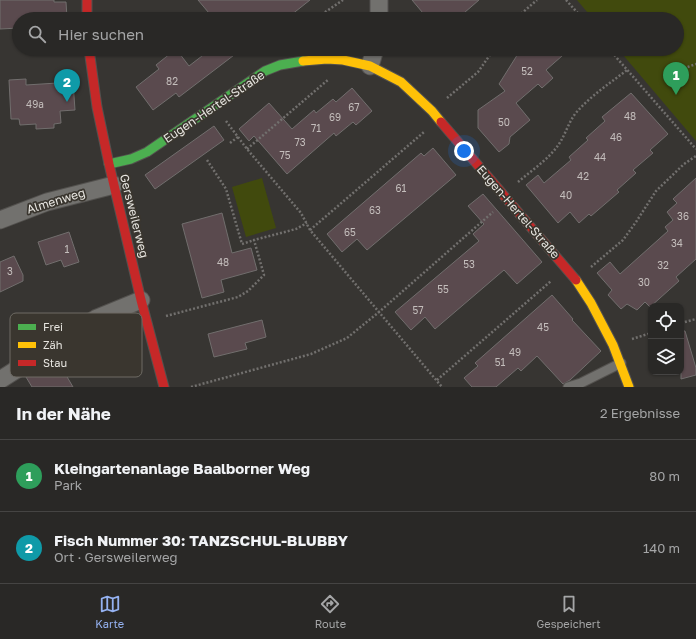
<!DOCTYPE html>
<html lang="de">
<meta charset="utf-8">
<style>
body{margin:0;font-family:"Golos Text",sans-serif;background:#31302e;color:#f1f3f6}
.controls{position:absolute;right:12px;bottom:12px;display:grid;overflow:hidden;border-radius:8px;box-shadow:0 1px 3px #0004}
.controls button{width:36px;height:36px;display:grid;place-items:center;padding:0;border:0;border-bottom:1px solid #454443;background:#292826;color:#f1f3f6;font:20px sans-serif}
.you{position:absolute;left:464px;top:151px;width:14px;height:14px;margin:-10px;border:3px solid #fff;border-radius:50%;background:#1a73e8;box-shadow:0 0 0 6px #1a73e833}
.badge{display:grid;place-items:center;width:26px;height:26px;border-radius:50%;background:#95b2f1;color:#fff;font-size:13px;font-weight:700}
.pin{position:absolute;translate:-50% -33px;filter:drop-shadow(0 1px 2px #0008)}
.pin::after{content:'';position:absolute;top:21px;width:14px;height:12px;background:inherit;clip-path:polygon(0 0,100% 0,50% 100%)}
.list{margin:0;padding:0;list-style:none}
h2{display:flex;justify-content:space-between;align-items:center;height:52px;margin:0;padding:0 16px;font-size:17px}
h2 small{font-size:13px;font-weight:400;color:#a5a6a7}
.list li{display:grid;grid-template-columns:26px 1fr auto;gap:12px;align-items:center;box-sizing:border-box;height:72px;padding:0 16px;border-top:1px solid #454443}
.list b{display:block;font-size:15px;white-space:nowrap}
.list p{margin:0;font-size:13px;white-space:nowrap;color:#a5a6a7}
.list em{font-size:13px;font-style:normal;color:#a5a6a7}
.icon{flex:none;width:22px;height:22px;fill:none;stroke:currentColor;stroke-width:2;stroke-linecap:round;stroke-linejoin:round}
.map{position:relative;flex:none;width:696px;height:387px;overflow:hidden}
.search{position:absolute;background:#292826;box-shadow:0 1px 3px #0004;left:12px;right:12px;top:12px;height:44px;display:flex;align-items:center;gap:10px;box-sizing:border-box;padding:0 14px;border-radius:22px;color:#a5a6a7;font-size:15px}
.sheet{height:196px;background:#292826}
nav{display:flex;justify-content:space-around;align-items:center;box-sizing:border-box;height:56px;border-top:1px solid #454443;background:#292826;font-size:11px;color:#a5a6a7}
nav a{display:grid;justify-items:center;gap:2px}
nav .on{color:#95b2f1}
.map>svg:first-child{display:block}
.green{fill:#414a0d}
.building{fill:#5a4a4e;stroke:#716e6d}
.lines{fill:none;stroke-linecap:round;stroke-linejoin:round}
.lane-casing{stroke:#53514e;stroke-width:11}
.street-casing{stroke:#53514e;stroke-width:19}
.fast-casing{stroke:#53514e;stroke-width:11}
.slow-casing{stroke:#53514e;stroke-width:11}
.jam-casing{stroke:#53514e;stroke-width:11}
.path{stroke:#72706e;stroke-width:2.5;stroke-dasharray:2 2;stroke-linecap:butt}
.lane{stroke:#72716e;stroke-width:9}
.street{stroke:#72716e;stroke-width:17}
.fast{stroke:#4caf50;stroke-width:9}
.slow{stroke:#ffc107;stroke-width:9}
.jam{stroke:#c62828;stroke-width:9}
.labels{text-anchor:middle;stroke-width:3.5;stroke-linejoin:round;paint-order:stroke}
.number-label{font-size:10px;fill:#c4bebc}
.street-label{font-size:12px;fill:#e7e5e0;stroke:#3a362f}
.key{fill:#3a362f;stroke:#6e6b64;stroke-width:1}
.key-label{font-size:11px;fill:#e7e5e0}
</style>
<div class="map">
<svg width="696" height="387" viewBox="0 0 696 387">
<rect width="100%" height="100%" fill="#373532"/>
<g class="green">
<path d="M577,0h119v141l-78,-92h59v-30h-84z"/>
<path d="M262,178l14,50 -30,9 -14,-50z"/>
</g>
<g class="building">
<path d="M0,0h54v2h12l1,16 -48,1v9l-19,1z"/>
<path d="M198,0h112l-24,19h-72z"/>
<path d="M412,0h67l-22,19h-29z"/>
<path d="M176,49l13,17 22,-17h31l-63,48 -3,-4 -23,17 -17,-23 23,-18 -3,-4z"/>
<path d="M521,49h49l-24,21 7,8 -11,10 -4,-4 -22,19 14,17 -20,17 -1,7 -10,8 -21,-24v-18l27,-19 -6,-7z"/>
<path d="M26,79v6l47,-3 2,28 -15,1 1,12 -7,1v4l-18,1v-5l-16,1 -1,-6h-8l-2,-39z"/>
<path d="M352,88l20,23 -16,14 -3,-3 -17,14 -2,-3 -47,41 -33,-38 -5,5 -10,-12 30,-26 23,26 22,-19 2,3 17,-14 3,3z"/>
<path d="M631,93l37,41 -18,16 3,3 -20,17 3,3 -19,17 2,2 -28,24 -2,-2 -10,9 -9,-11 -12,11 -32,-38 12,-10 6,8 27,-23 -2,-3 19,-17 -2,-2 19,-17 -3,-4z"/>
<path d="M214,126l10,14 -69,49 -10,-14z"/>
<path d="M433,148l23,27 -89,75 -10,-11 -15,13 -15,-18 94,-81 3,3z"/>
<path d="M696,178v81l-20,18 3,4 -29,26 -5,-5 -8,8 -10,-6 -6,5 -13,-14 4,-5 -15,-17 13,-11 10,12 48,-43 -3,-4 8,-7 -6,-8 10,-9 -4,-4z"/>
<path d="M483,194l59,68 -25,22 -13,-14 -69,59 -10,-12 -14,13 -16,-18 84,-71 -6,-7 11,-10 -16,-18z"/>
<path d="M222,213l10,40 19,-5 6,22 -36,10 3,12 -22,6 -20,-74z"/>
<path d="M69,232l10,30 -15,5 -3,-7 -15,5 -8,-23z"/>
<path d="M14,256l9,19v6l-23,11v-30z"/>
<path d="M552,295l21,24 -1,1 29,31 -31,29 -7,4 -26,-28 -16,15 -3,-3 -22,19h-24l-8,-9 14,-12 -3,-3z"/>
<path d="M262,320l4,17 -21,6 2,6 -33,8 -6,-23z"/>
<path d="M681,331h4l11,37v7l-15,4z"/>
<path d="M56,358l17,29h-41l-6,-10z"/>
</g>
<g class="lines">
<g class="lane-casing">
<path id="lane" d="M568,387l13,-4 40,-20"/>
</g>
<g class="street-casing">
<g id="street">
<path d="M379,0v19"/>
<path d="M370,66l5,-17"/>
<path d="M0,220l47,-18 67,-17"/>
<path d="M0,380l97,-62 44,-18"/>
</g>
</g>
<g class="fast-casing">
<path id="fast" d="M109,164l22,-5 16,-7 118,-81 15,-6 23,-4"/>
</g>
<g class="slow-casing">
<g id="slow">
<path d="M303,61l24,-2 16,1 27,6 31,16 31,29 9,11"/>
<path d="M576,280l15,23 22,42 16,42"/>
</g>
</g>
<g class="jam-casing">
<g id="jam">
<path d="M87,0v19"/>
<path d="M89,49l8,58 12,57 32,136 23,87"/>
<path d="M441,122l135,158"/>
</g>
</g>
<g class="path">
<path d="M566,0l17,19"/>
<path d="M315,19l28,-19"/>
<path d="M515,19l22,-19"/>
<path d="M609,49l87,100"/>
<path d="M665,75l31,-11"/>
<path d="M447,98l31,-26 16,-23"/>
<path d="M226,121l21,28 54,64 9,17 132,157"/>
<path d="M230,143l8,-6"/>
<path d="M247,149l82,-70"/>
<path d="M207,160l19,29 16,55 12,-4"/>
<path d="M518,182c14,-12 31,-23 41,-38 6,-9 9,-20 16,-30 15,-18 34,-30 52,-44"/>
<path d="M310,230l114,-98"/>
<path d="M591,267l32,-27 13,-18 20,-31 28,-27 12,-8"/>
<path d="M166,316l72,-19 10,-6 16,-16 -10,-35 42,-11 11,-6"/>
<path d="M681,323l15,-4"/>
<path d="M632,339l19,-6"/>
<path d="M437,380l114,-99"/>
<path d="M191,387l120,-33 36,-16 32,-26 114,-100"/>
</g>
<use href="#lane" class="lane"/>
<use href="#street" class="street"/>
<use href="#fast" class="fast"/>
<use href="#slow" class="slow"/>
<use href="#jam" class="jam"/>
</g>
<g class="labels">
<g class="number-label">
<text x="527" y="75">52</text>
<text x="172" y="85">82</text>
<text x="35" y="108">49a</text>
<text x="354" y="111">67</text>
<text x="630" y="120">48</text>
<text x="335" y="121">69</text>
<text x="504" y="126">50</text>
<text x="316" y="132">71</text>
<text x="616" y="141">46</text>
<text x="300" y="146">73</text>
<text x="285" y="159">75</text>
<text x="600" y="161">44</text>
<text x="583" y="180">42</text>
<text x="401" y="192">61</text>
<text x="566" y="199">40</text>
<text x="375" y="214">63</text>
<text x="683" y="220">36</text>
<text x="350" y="236">65</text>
<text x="677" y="247">34</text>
<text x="67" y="253">1</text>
<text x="223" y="266">48</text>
<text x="469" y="268">53</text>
<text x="663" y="269">32</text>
<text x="10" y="275">3</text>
<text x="644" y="286">30</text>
<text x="443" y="293">55</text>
<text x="418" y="314">57</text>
<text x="543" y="331">45</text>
<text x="515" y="356">49</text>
<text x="500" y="366">51</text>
</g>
<g class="street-label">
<text transform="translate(214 107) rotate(-34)" y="4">Eugen-Hertel-Straße</text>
<text transform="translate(56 201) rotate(-17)" y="4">Almenweg</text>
<text transform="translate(518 212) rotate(49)" y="4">Eugen-Hertel-Straße</text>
<text transform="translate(134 216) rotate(76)" y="4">Gersweilerweg</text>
</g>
</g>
<rect x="10" y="313" width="132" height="64" rx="6" class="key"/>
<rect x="18" y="324" width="18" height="6" fill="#4caf50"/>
<rect x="18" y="342" width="18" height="6" fill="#ffc107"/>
<rect x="18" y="360" width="18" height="6" fill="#c62828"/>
<g class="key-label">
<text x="43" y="331">Frei</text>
<text x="43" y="349">Zäh</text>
<text x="43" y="367">Stau</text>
</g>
</svg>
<div class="controls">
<button><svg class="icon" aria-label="locate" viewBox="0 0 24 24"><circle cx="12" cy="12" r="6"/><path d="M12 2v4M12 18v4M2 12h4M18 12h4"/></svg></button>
<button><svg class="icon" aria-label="layers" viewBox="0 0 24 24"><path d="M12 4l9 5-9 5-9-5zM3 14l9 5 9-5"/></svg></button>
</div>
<div class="you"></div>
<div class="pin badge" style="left:676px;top:95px;background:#2e9e5b">1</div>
<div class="pin badge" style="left:67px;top:102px;background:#0f9aa8">2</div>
<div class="search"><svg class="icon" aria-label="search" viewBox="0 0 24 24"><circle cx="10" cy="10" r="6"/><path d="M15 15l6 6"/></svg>Hier suchen</div>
</div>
<section class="sheet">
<h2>In der Nähe<small>2 Ergebnisse</small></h2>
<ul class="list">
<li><span class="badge" style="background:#2e9e5b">1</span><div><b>Kleingartenanlage Baalborner Weg</b><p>Park</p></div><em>80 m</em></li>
<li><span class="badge" style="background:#0f9aa8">2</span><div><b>Fisch Nummer 30: TANZSCHUL-BLUBBY</b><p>Ort · Gersweilerweg</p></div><em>140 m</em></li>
</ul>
</section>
<nav>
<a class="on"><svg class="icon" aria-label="map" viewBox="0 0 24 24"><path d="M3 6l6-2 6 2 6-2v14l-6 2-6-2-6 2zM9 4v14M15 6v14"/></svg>Karte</a>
<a><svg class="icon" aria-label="directions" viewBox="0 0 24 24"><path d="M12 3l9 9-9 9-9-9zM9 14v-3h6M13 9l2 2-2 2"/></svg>Route</a>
<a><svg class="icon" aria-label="saved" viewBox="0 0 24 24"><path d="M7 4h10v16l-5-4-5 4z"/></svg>Gespeichert</a>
</nav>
